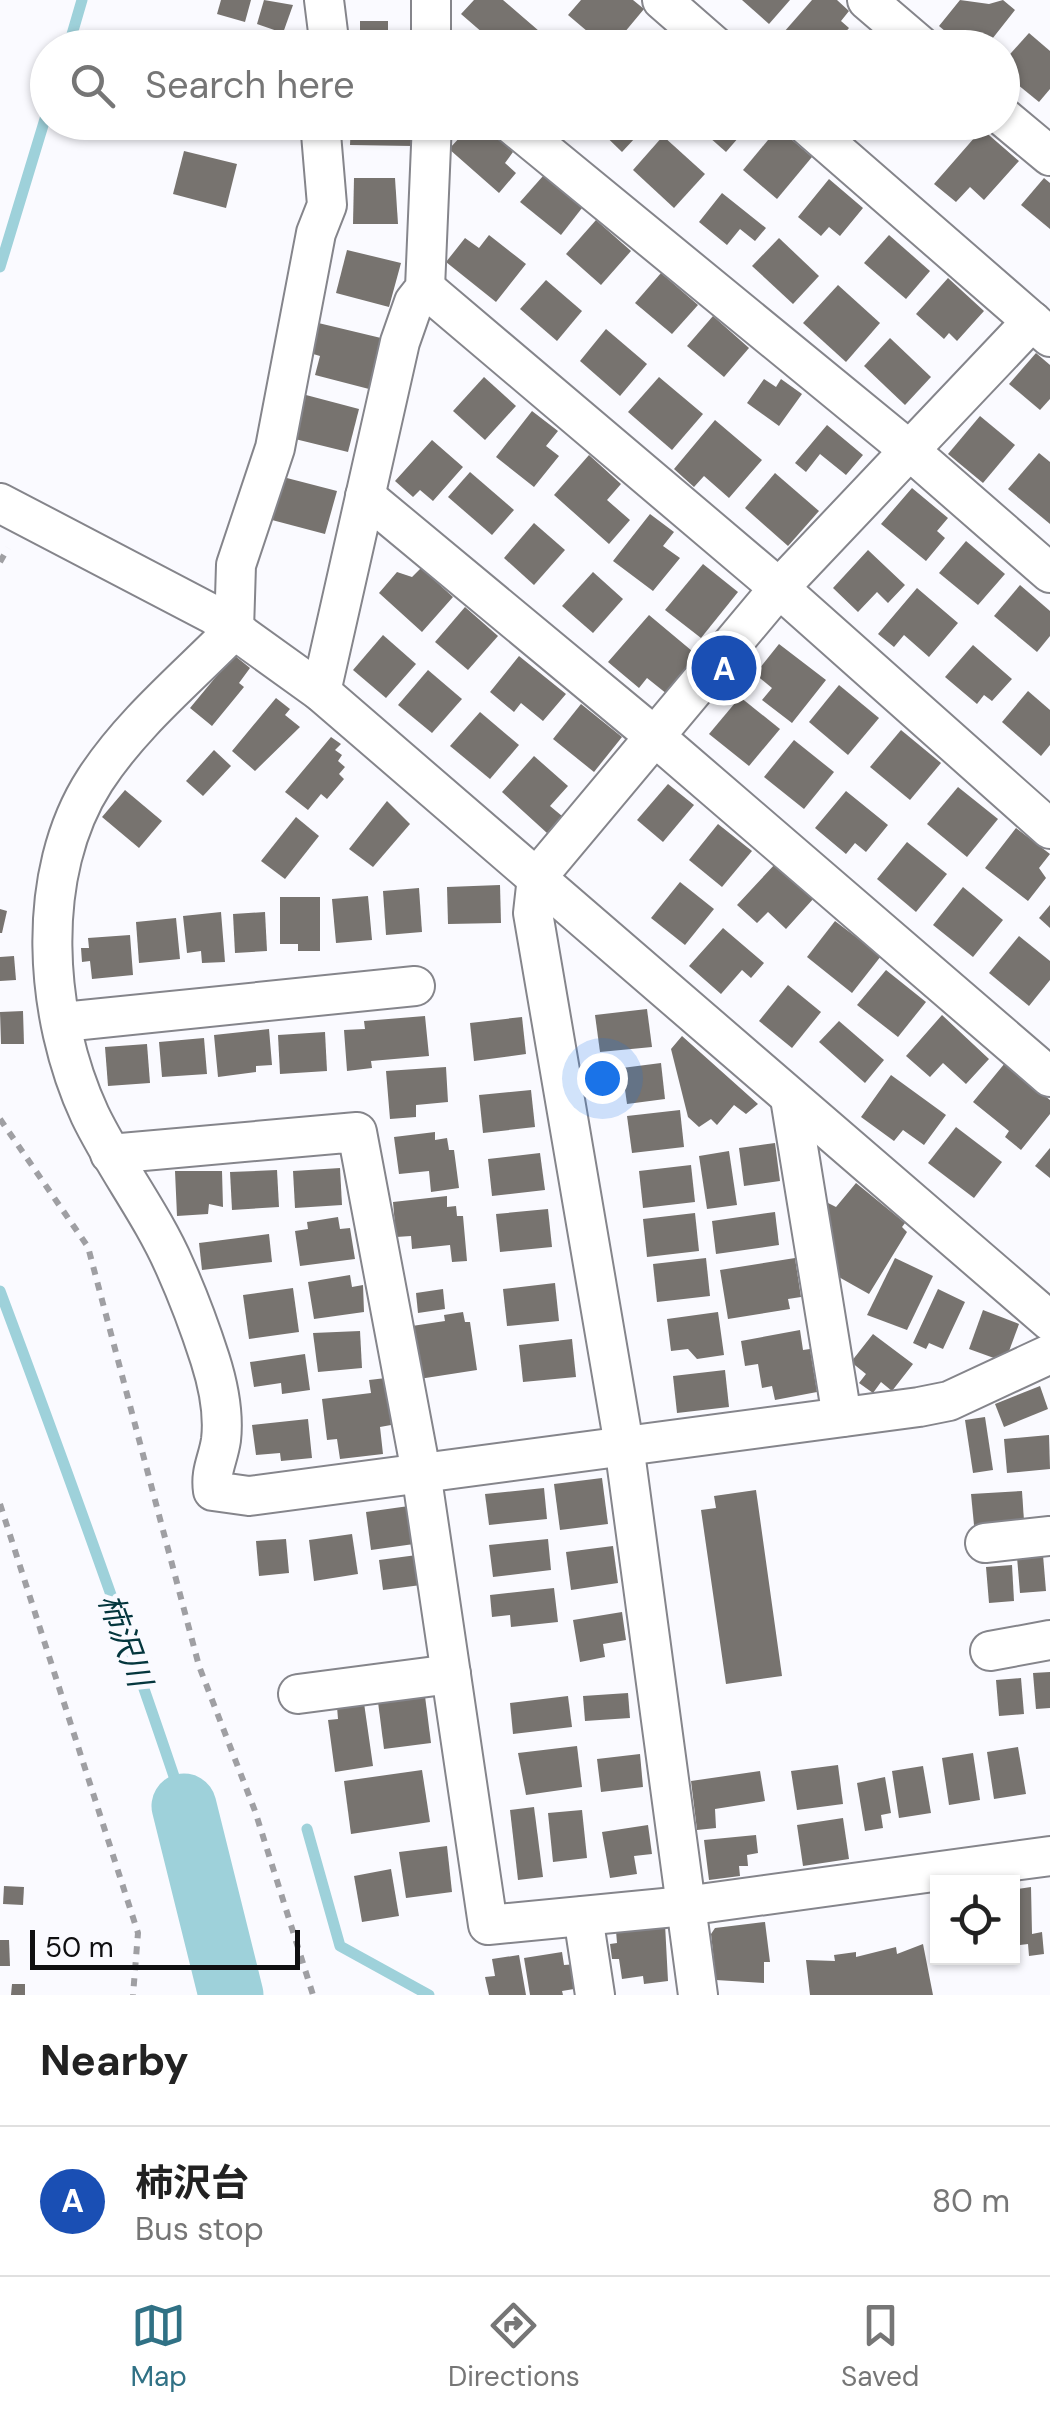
<!DOCTYPE html>
<meta charset="utf-8">
<style>
body{margin:0;font-family:"DM Sans","Noto Sans JP",sans-serif;background:#f2f2f2;color:#222}
.controls{position:absolute;right:30px;bottom:30px;display:grid;overflow:hidden;border-radius:0px;box-shadow:0 2px 8px #0004}
.controls button{width:90px;height:90px;display:grid;place-items:center;padding:0;border:0;border-bottom:2px solid #e0e0e0;background:#fff;color:#222;font:50px sans-serif}
.scale{position:absolute;left:30px;bottom:25px;width:270px;box-sizing:border-box;padding-left:10px;border:5px solid #0f0f11;border-top:0;font-size:28px;line-height:35px;white-space:nowrap;color:#0f0f11;-webkit-text-stroke:8px #fafaff;paint-order:stroke}
.you{position:absolute;left:602px;top:1078px;width:35px;height:35px;margin:-25px;border:8px solid #fff;border-radius:50%;background:#1a73e8;box-shadow:0 0 0 15px #1a73e833}
.badge{display:grid;place-items:center;width:65px;height:65px;border-radius:50%;background:#307185;color:#fff;font-size:32px;font-weight:700}
.pin{position:absolute;translate:-50% -50%;border:5px solid #fff;box-shadow:0 2px 10px #0006}
.list{margin:0;padding:0;list-style:none}
h2{display:flex;justify-content:space-between;align-items:center;height:130px;margin:0;padding:0 40px;font-size:42px}
h2 small{font-size:32px;font-weight:400;color:#767676}
.list li{display:grid;grid-template-columns:65px 1fr auto;gap:30px;align-items:center;box-sizing:border-box;height:150px;padding:0 40px;border-top:2px solid #e0e0e0}
.list b{display:block;font-size:38px;white-space:nowrap}
.list p{margin:0;font-size:32px;white-space:nowrap;color:#767676}
.list em{font-size:32px;font-style:normal;color:#767676}
.icon{flex:none;width:55px;height:55px;fill:none;stroke:currentColor;stroke-width:2;stroke-linecap:round;stroke-linejoin:round}
.map{position:relative;flex:none;width:1050px;height:1995px;overflow:hidden}
.search{position:absolute;background:#fff;box-shadow:0 2px 8px #0004;left:30px;right:30px;top:30px;height:110px;display:flex;align-items:center;gap:25px;box-sizing:border-box;padding:0 35px;border-radius:55px;color:#767676;font-size:38px}
.sheet{height:280px;background:#fff}
nav{display:flex;justify-content:space-around;align-items:center;box-sizing:border-box;height:140px;border-top:2px solid #e0e0e0;background:#fff;font-size:28px;color:#767676}
nav a{display:grid;justify-items:center;gap:5px}
nav .on{color:#307185}
.map>svg:first-child{display:block}
.lines{fill:none;stroke-linecap:round;stroke-linejoin:round}
.stream{stroke:#9ed1da;stroke-width:11}
.river{stroke:#9ed1da;stroke-width:65}
.building{fill:#77736f}
.minor-casing{stroke:#85858b;stroke-width:42}
.path{stroke:#9f9fa3;stroke-width:6;stroke-dasharray:8 8;stroke-linecap:butt}
.minor{stroke:#fff;stroke-width:38}
.labels{text-anchor:middle;stroke-width:10;stroke-linejoin:round;paint-order:stroke}
.water-label{font-size:32px;font-style:italic;fill:#04363d;stroke:#fafaff}
</style>
<div class="map">
<svg width="1050" height="1995" viewBox="0 0 1050 1995">
<rect width="100%" height="100%" fill="#fafaff"/>
<g class="lines">
<g class="stream">
<path d="M68,48l14,-48"/>
<path d="M0,267l48,-158"/>
<path d="M0,1291c64,171 126,342 184,515"/>
<path d="M307,1829l33,117 89,49"/>
</g>
<path class="river" d="M184,1806l47,189"/>
</g>
<g class="building">
<path d="M221,0h30l-6,22 -28,-8z"/>
<path d="M264,0l29,5 -10,28 -26,-9z"/>
<path d="M474,0h29l36,31 -15,17h-39l6,-8 -30,-26z"/>
<path d="M581,0h52l11,9 -20,24 6,5 -8,10h-15l-39,-33z"/>
<path d="M742,0h48l-21,24z"/>
<path d="M812,0h25l12,11 -8,10 8,7 -17,20h-30l-18,-16z"/>
<path d="M960,0l29,4 14,-4 12,10 -30,38h-20l-26,-22z"/>
<path d="M360,21h28v15h18l-1,12h-45z"/>
<path d="M1029,33l21,18v38l-11,13 -37,-30v-9z"/>
<path d="M657,35l15,13h-25z"/>
<path d="M875,37l13,11h-22z"/>
<path d="M351,122h62v24l-63,-1z"/>
<path d="M474,122h6l33,30 -8,11 11,10 -17,20 -50,-44z"/>
<path d="M591,122h56l1,2 -26,28z"/>
<path d="M692,122h60l-26,30z"/>
<path d="M778,128l34,29 -35,42 -34,-29z"/>
<path d="M982,129l37,32 -35,39 -14,-13 -14,15 -22,-18z"/>
<path d="M663,136l42,38 -31,34 -41,-38z"/>
<path d="M184,151l53,13 -11,44 -53,-14z"/>
<path d="M543,176l39,32 -21,27 -41,-33z"/>
<path d="M354,178h41l3,46h-45z"/>
<path d="M1044,178l6,5v46l-29,-24z"/>
<path d="M829,179l34,29 -23,28 -11,-9 -8,9 -23,-19z"/>
<path d="M722,193l44,35 -11,13 -15,-12 -13,16 -28,-23z"/>
<path d="M596,220l35,31 -30,34 -35,-31z"/>
<path d="M489,235l37,29 -30,38 -50,-40 19,-24 14,10z"/>
<path d="M889,235l41,36 -24,28 -42,-36z"/>
<path d="M779,238l40,38 -26,28 -41,-38z"/>
<path d="M347,250l54,13 -12,44 -53,-14z"/>
<path d="M661,273l37,32 -26,29 -37,-31z"/>
<path d="M948,278l36,33 -27,30 -8,-8 -5,6 -28,-25z"/>
<path d="M546,280l36,31 -25,30 -37,-32z"/>
<path d="M838,285l42,38 -34,39 -43,-39z"/>
<path d="M713,316l36,32 -25,29 -37,-31z"/>
<path d="M310,321l71,17 -12,51 -54,-14 5,-19 -17,-5z"/>
<path d="M606,329l41,35 -27,32 -40,-35z"/>
<path d="M890,338l41,39 -26,28 -41,-39z"/>
<path d="M1036,353l14,12v34l-10,11 -31,-26z"/>
<path d="M484,377l32,29 -31,34 -32,-29z"/>
<path d="M659,377l44,37 -31,36 -44,-38z"/>
<path d="M764,379l12,8 5,-8 21,15 -23,32 -32,-23z"/>
<path d="M306,395l53,14 -11,43 -53,-13z"/>
<path d="M532,411l26,20 -12,15 13,10 -25,31 -38,-30z"/>
<path d="M980,416l35,29 -32,38 -35,-29z"/>
<path d="M715,420l47,40 -33,38 -25,-22 -10,11 -20,-18z"/>
<path d="M827,425l36,30 -17,20 -26,-21 -14,18 -11,-9z"/>
<path d="M432,440l31,27 -30,34 -13,-11 -7,7 -18,-16z"/>
<path d="M1039,453l11,9v62l-42,-35z"/>
<path d="M589,455l32,29 -14,16 23,20 -21,24 -55,-49z"/>
<path d="M470,472l44,38 -22,25 -44,-38z"/>
<path d="M775,473l44,38 -31,35 -43,-38z"/>
<path d="M283,477l54,14 -12,43 -53,-14z"/>
<path d="M912,488l36,30 -11,13 8,7 -19,23 -45,-37z"/>
<path d="M650,514l24,18 -11,14 17,12 -27,33 -40,-30z"/>
<path d="M534,523l31,27 -31,35 -30,-27z"/>
<path d="M966,541l39,33 -27,31 -39,-32z"/>
<path d="M868,550l37,35 -17,18 -11,-11 -19,20 -25,-24z"/>
<path d="M703,564l35,28 -37,46 -36,-28z"/>
<path d="M421,568l32,29 -31,35 -43,-39 18,-21 15,5z"/>
<path d="M593,572l30,27 -30,34 -31,-27z"/>
<path d="M1020,585l30,26v25l-13,16 -43,-36z"/>
<path d="M917,588l41,35 -29,34 -25,-22 -10,12 -16,-13z"/>
<path d="M465,607l33,29 -30,34 -33,-28z"/>
<path d="M649,615l55,46 -32,37 -25,-20 -8,10 -31,-26z"/>
<path d="M383,635l33,29 -30,34 -33,-28z"/>
<path d="M779,644l47,36 -34,43 -30,-23 10,-12 -17,-14z"/>
<path d="M973,645l39,34 -20,22 -8,-6 -7,9 -32,-27z"/>
<path d="M234,655l16,13 -11,15 5,4 -32,39 -22,-18z"/>
<path d="M519,656l47,38 -23,27 -22,-18 -7,9 -24,-20z"/>
<path d="M428,670l34,29 -30,34 -34,-28z"/>
<path d="M839,685l40,33 -31,37 -39,-33z"/>
<path d="M1028,691l22,19v35l-9,11 -39,-34z"/>
<path d="M740,697l40,32 -31,37 -40,-32z"/>
<path d="M276,698l14,11 -5,6 15,12 -45,44 -23,-20z"/>
<path d="M581,704l41,33 -28,35 -41,-33z"/>
<path d="M480,712l39,33 -29,34 -40,-33z"/>
<path d="M901,730l40,33 -31,37 -40,-33z"/>
<path d="M331,737l10,7 -6,6 7,5 -4,6 7,6 -6,7 5,5 -17,20 -6,-5 -13,16 -23,-18z"/>
<path d="M794,740l40,32 -30,37 -40,-32z"/>
<path d="M214,750l17,16 -28,30 -17,-15z"/>
<path d="M534,756l34,30 -18,20 12,10 -15,17 -45,-41z"/>
<path d="M668,784l26,21 -31,37 -26,-22z"/>
<path d="M958,787l40,32 -31,38 -40,-33z"/>
<path d="M125,790l37,31 -23,27 -37,-31z"/>
<path d="M846,791l42,34 -22,27 -11,-9 -9,11 -31,-26z"/>
<path d="M387,801l23,23 -37,43 -24,-18z"/>
<path d="M296,817l23,19 -34,43 -24,-18z"/>
<path d="M718,824l34,27 -30,36 -33,-27z"/>
<path d="M1016,828l34,26 -11,14 7,10 -18,23 -43,-33z"/>
<path d="M907,842l40,32 -31,38 -39,-33z"/>
<path d="M776,863l38,35 -28,31 -18,-17 -11,11 -20,-18z"/>
<path d="M680,882l34,27 -29,36 -34,-27z"/>
<path d="M500,885l1,38 -53,1 -1,-37z"/>
<path d="M963,887l40,33 -30,37 -40,-32z"/>
<path d="M419,888l3,44 -36,3 -3,-44z"/>
<path d="M368,896l4,44 -36,3 -4,-44z"/>
<path d="M280,897h40v54h-22v-7h-18z"/>
<path d="M1050,905v23l-11,-10z"/>
<path d="M0,909l7,2 -5,22h-2z"/>
<path d="M221,912l4,50 -23,1 -1,-12 -14,2 -4,-37z"/>
<path d="M265,912l2,39 -32,2 -2,-39z"/>
<path d="M176,918l4,41 -41,4 -3,-41z"/>
<path d="M835,921l46,35 -29,37 -45,-36z"/>
<path d="M723,928l41,35 -13,15 -9,-8 -21,24 -32,-28z"/>
<path d="M130,935l3,40 -41,4 -2,-18 -8,1 -1,-14h8l-1,-10z"/>
<path d="M1019,936l31,25v19l-21,26 -40,-33z"/>
<path d="M14,956l2,24 -16,1v-24z"/>
<path d="M886,970l40,32 -28,35 -41,-32z"/>
<path d="M788,985l33,27 -29,36 -33,-27z"/>
<path d="M647,1009l5,38 -52,5 -5,-37z"/>
<path d="M23,1011l1,33h-23l-1,-32z"/>
<path d="M942,1015l47,44 -23,25 -23,-21 -13,14 -24,-21z"/>
<path d="M425,1016l4,40 -58,5 1,7 -25,3 -3,-41 21,-1 -1,-8z"/>
<path d="M522,1017l4,37 -52,7 -4,-38z"/>
<path d="M839,1021l45,39 -19,23 -46,-41z"/>
<path d="M269,1029l3,36 -16,1v6l-38,5 -4,-42z"/>
<path d="M325,1032l2,39 -47,3 -2,-39z"/>
<path d="M682,1036l76,68 -12,10 -12,-9 -17,20 -6,-6 -12,8 -11,-10 -17,-68z"/>
<path d="M204,1038l3,36 -45,3 -3,-35z"/>
<path d="M147,1044l3,39 -42,3 -3,-39z"/>
<path d="M661,1063l4,36 -38,5 -5,-36z"/>
<path d="M1005,1063l45,37v14l-29,36 -16,-13 4,-6 -36,-29z"/>
<path d="M446,1067l2,35 -32,3v12l-26,2 -4,-48z"/>
<path d="M891,1075l55,40 -22,30 -21,-15 -9,11 -33,-24z"/>
<path d="M531,1090l4,37 -52,6 -4,-38z"/>
<path d="M680,1110l4,37 -52,6 -5,-37z"/>
<path d="M956,1127l46,35 -28,36 -46,-35z"/>
<path d="M435,1132v8l12,-2 2,12h5l5,38 -28,4 -2,-21 -30,3 -5,-37z"/>
<path d="M775,1143l5,38 -36,5 -5,-38z"/>
<path d="M1050,1148v30l-15,-12z"/>
<path d="M729,1151l8,54 -30,4 -8,-53z"/>
<path d="M540,1153l5,37 -53,6 -4,-37z"/>
<path d="M691,1165l4,37 -52,6 -4,-37z"/>
<path d="M340,1168l2,37 -47,3 -2,-37z"/>
<path d="M277,1170l2,37 -47,3 -2,-38z"/>
<path d="M175,1171h47l1,36 -14,-3 -1,10 -31,2z"/>
<path d="M856,1183l49,40 -3,4 5,5 -38,62 -32,-18 -17,-77 16,8z"/>
<path d="M447,1196v11l9,-1 1,10h6l4,45 -15,1 -2,-17 -38,4 -1,-13 -15,1 -3,-35z"/>
<path d="M548,1209l4,38 -52,5 -4,-38z"/>
<path d="M775,1212l4,33 -63,9 -4,-33z"/>
<path d="M695,1213l4,38 -52,6 -4,-38z"/>
<path d="M338,1217l2,12 10,-1 5,31 -55,7 -5,-35 13,-2 -1,-7z"/>
<path d="M269,1234l3,28 -70,8 -3,-27z"/>
<path d="M706,1258l4,38 -53,6 -4,-38z"/>
<path d="M795,1258l6,39 -13,2 2,10 -62,10 -8,-49z"/>
<path d="M895,1258l38,18 -26,54 -40,-15z"/>
<path d="M350,1275l2,12 11,-2 1,27 -50,7 -6,-37z"/>
<path d="M555,1283l4,38 -52,5 -4,-37z"/>
<path d="M293,1288l6,44 -50,7 -6,-44z"/>
<path d="M443,1289l2,20 -27,4 -2,-20z"/>
<path d="M938,1289l27,13 -22,47 -14,-6 -3,6 -13,-6z"/>
<path d="M983,1310l36,14 -14,38 -36,-13z"/>
<path d="M463,1312l2,10h5l7,48 -58,9 -7,-53 33,-5 -1,-6z"/>
<path d="M718,1312l6,43 -27,4 -9,-10 -17,2 -4,-32z"/>
<path d="M800,1330l3,20 7,-1 7,43 -42,8 -3,-14 -10,2 -4,-24 -13,2 -4,-25z"/>
<path d="M360,1331l2,37 -44,4 -5,-39z"/>
<path d="M873,1334l40,30 -21,27 -11,-9 -8,11 -14,-10 7,-9 -15,-12z"/>
<path d="M572,1339l4,38 -53,5 -4,-37z"/>
<path d="M305,1354l5,36 -28,4 -1,-11 -27,4 -4,-25z"/>
<path d="M725,1370l4,37 -52,6 -4,-37z"/>
<path d="M386,1378l5,47 -11,2 3,27 -43,5 -3,-20 -10,1 -5,-41 49,-6 -2,-13z"/>
<path d="M1040,1386l8,23 -44,18 -9,-23z"/>
<path d="M985,1417l8,53 -20,3 -8,-53z"/>
<path d="M308,1419l4,39 -31,3 -1,-8 -24,2 -4,-30z"/>
<path d="M1049,1435l1,34 -43,4 -3,-34z"/>
<path d="M602,1478l6,46 -48,6 -6,-46z"/>
<path d="M544,1488l3,31 -58,6 -4,-31z"/>
<path d="M756,1490l26,186 -56,8 -25,-174 15,-2 -2,-12z"/>
<path d="M1022,1491l2,30 -50,4 -3,-31z"/>
<path d="M409,1506l5,38 -43,6 -5,-38z"/>
<path d="M352,1534l6,40 -44,7 -5,-41z"/>
<path d="M286,1539l3,34 -30,3 -3,-35z"/>
<path d="M548,1539l3,31 -58,7 -4,-32z"/>
<path d="M613,1546l5,37 -47,7 -5,-38z"/>
<path d="M417,1555l4,30 -38,5 -4,-30z"/>
<path d="M1043,1555l3,36 -26,2 -3,-36z"/>
<path d="M1012,1565l2,36 -25,2 -3,-36z"/>
<path d="M554,1588l4,34 -47,5 -1,-12 -18,2 -2,-22z"/>
<path d="M622,1612l4,28 -23,4 2,13 -25,5 -7,-42z"/>
<path d="M1050,1672v36l-14,1 -3,-36z"/>
<path d="M1021,1678l3,36 -25,2 -3,-36z"/>
<path d="M628,1693l2,25 -45,3 -2,-25z"/>
<path d="M425,1696l6,47 -47,6 -6,-47z"/>
<path d="M568,1696l4,31 -59,7 -3,-31z"/>
<path d="M364,1703l9,63 -38,6 -7,-52 10,-1 -1,-12z"/>
<path d="M577,1746l5,41 -56,8 -8,-42z"/>
<path d="M1018,1747l8,47 -32,5 -7,-47z"/>
<path d="M973,1753l7,47 -31,5 -7,-47z"/>
<path d="M640,1754l3,33 -42,5 -4,-33z"/>
<path d="M838,1765l5,39 -46,6 -6,-39z"/>
<path d="M923,1766l8,47 -32,5 -7,-47z"/>
<path d="M422,1770l8,52 -79,12 -7,-53z"/>
<path d="M760,1771l5,30 -50,8 1,19 -19,2 -6,-49z"/>
<path d="M885,1777l6,36 -10,2 2,13 -18,3 -8,-48z"/>
<path d="M534,1807l9,70 -25,3 -8,-70z"/>
<path d="M582,1810l5,48 -34,4 -5,-49z"/>
<path d="M843,1818l6,41 -46,7 -6,-41z"/>
<path d="M648,1825l4,29 -18,2 3,18 -27,4 -8,-46z"/>
<path d="M756,1835l2,18 -11,2 1,11h-9l1,10 -31,4 -5,-40z"/>
<path d="M447,1846l5,46 -46,6 -7,-46z"/>
<path d="M391,1869l8,47 -37,6 -8,-46z"/>
<path d="M4,1886l20,1 -1,18 -20,-1z"/>
<path d="M1031,1887l1,47 10,-2 2,22 -15,2 -1,-12 -16,2v-56z"/>
<path d="M765,1922l5,40h-6v21l-48,-3 -5,-46 4,-6z"/>
<path d="M665,1924l3,57 -24,3 -1,-8 -21,3 -3,-20h-7l-2,-15 7,-1 -1,-12z"/>
<path d="M0,1940h9l1,26h-10z"/>
<path d="M923,1944l10,51h-123l-4,-35 29,1 -1,-6 22,-3v5l40,-10 1,7z"/>
<path d="M562,1952l2,13 13,-1 3,24 -18,3 1,4h-33l-6,-37z"/>
<path d="M519,1955l7,40h-37l-4,-18 10,-1 -3,-17z"/>
<path d="M12,1984h13v11h-14z"/>
</g>
<g class="lines">
<g class="minor-casing">
<g id="minor">
<path d="M324,0l6,48"/>
<path d="M431,0v48"/>
<path d="M662,0l55,48"/>
<path d="M867,0l56,48"/>
<path d="M1002,116l48,40"/>
<path d="M320,122l7,83 -11,28 -41,215 -39,117 -2,65c-47,48 -102,93 -139,150 -61,94 -51,236 -5,335 25,52 62,99 85,152 13,29 25,61 35,92 8,25 14,55 11,81 -3,20 -11,31 -8,51l36,5 670,-89 30,-6 101,-47"/>
<path d="M509,122l400,328 141,123"/>
<path d="M803,122l247,215"/>
<path d="M425,288l354,300 271,241"/>
<path d="M365,496l288,239 397,342"/>
<path d="M0,503l214,112 107,77 729,629"/>
<path d="M321,692l79,-350 14,-40 11,-14 7,-166"/>
<path d="M63,1022l352,-36"/>
<path d="M790,1098l52,319"/>
<path d="M110,1154l247,-22 64,340 67,453 197,-19 365,-50"/>
<path d="M985,1543l65,-7"/>
<path d="M990,1651l60,-11"/>
<path d="M298,1694l153,-20"/>
<path d="M583,1916l12,79"/>
<path d="M698,1995l-74,-550 -91,-532 4,-36 242,-289 253,-267"/>
</g>
</g>
<g class="path">
<path d="M0,562l8,-14"/>
<path d="M0,1119l88,128 111,419 56,145 58,184"/>
<path d="M0,1504l138,429 -5,62"/>
</g>
<use href="#minor" class="minor"/>
</g>
<g class="labels">
<g class="water-label">
<text transform="translate(125 1640) rotate(70)" y="11">柿沢川</text>
</g>
</g>
</svg>
<div class="controls">
<button><svg class="icon" aria-label="locate" viewBox="0 0 24 24"><circle cx="12" cy="12" r="6"/><path d="M12 2v4M12 18v4M2 12h4M18 12h4"/></svg></button>
</div>
<div class="scale">50 m</div>
<div class="you"></div>
<div class="pin badge" style="left:724px;top:668px;background:#1a4fb4">A</div>
<div class="search"><svg class="icon" aria-label="search" viewBox="0 0 24 24"><circle cx="10" cy="10" r="6"/><path d="M15 15l6 6"/></svg>Search here</div>
</div>
<section class="sheet">
<h2>Nearby<small></small></h2>
<ul class="list">
<li><span class="badge" style="background:#1a4fb4">A</span><div><b>柿沢台</b><p>Bus stop</p></div><em>80 m</em></li>
</ul>
</section>
<nav>
<a class="on"><svg class="icon" aria-label="map" viewBox="0 0 24 24"><path d="M3 6l6-2 6 2 6-2v14l-6 2-6-2-6 2zM9 4v14M15 6v14"/></svg>Map</a>
<a><svg class="icon" aria-label="directions" viewBox="0 0 24 24"><path d="M12 3l9 9-9 9-9-9zM9 14v-3h6M13 9l2 2-2 2"/></svg>Directions</a>
<a><svg class="icon" aria-label="saved" viewBox="0 0 24 24"><path d="M7 4h10v16l-5-4-5 4z"/></svg>Saved</a>
</nav>
